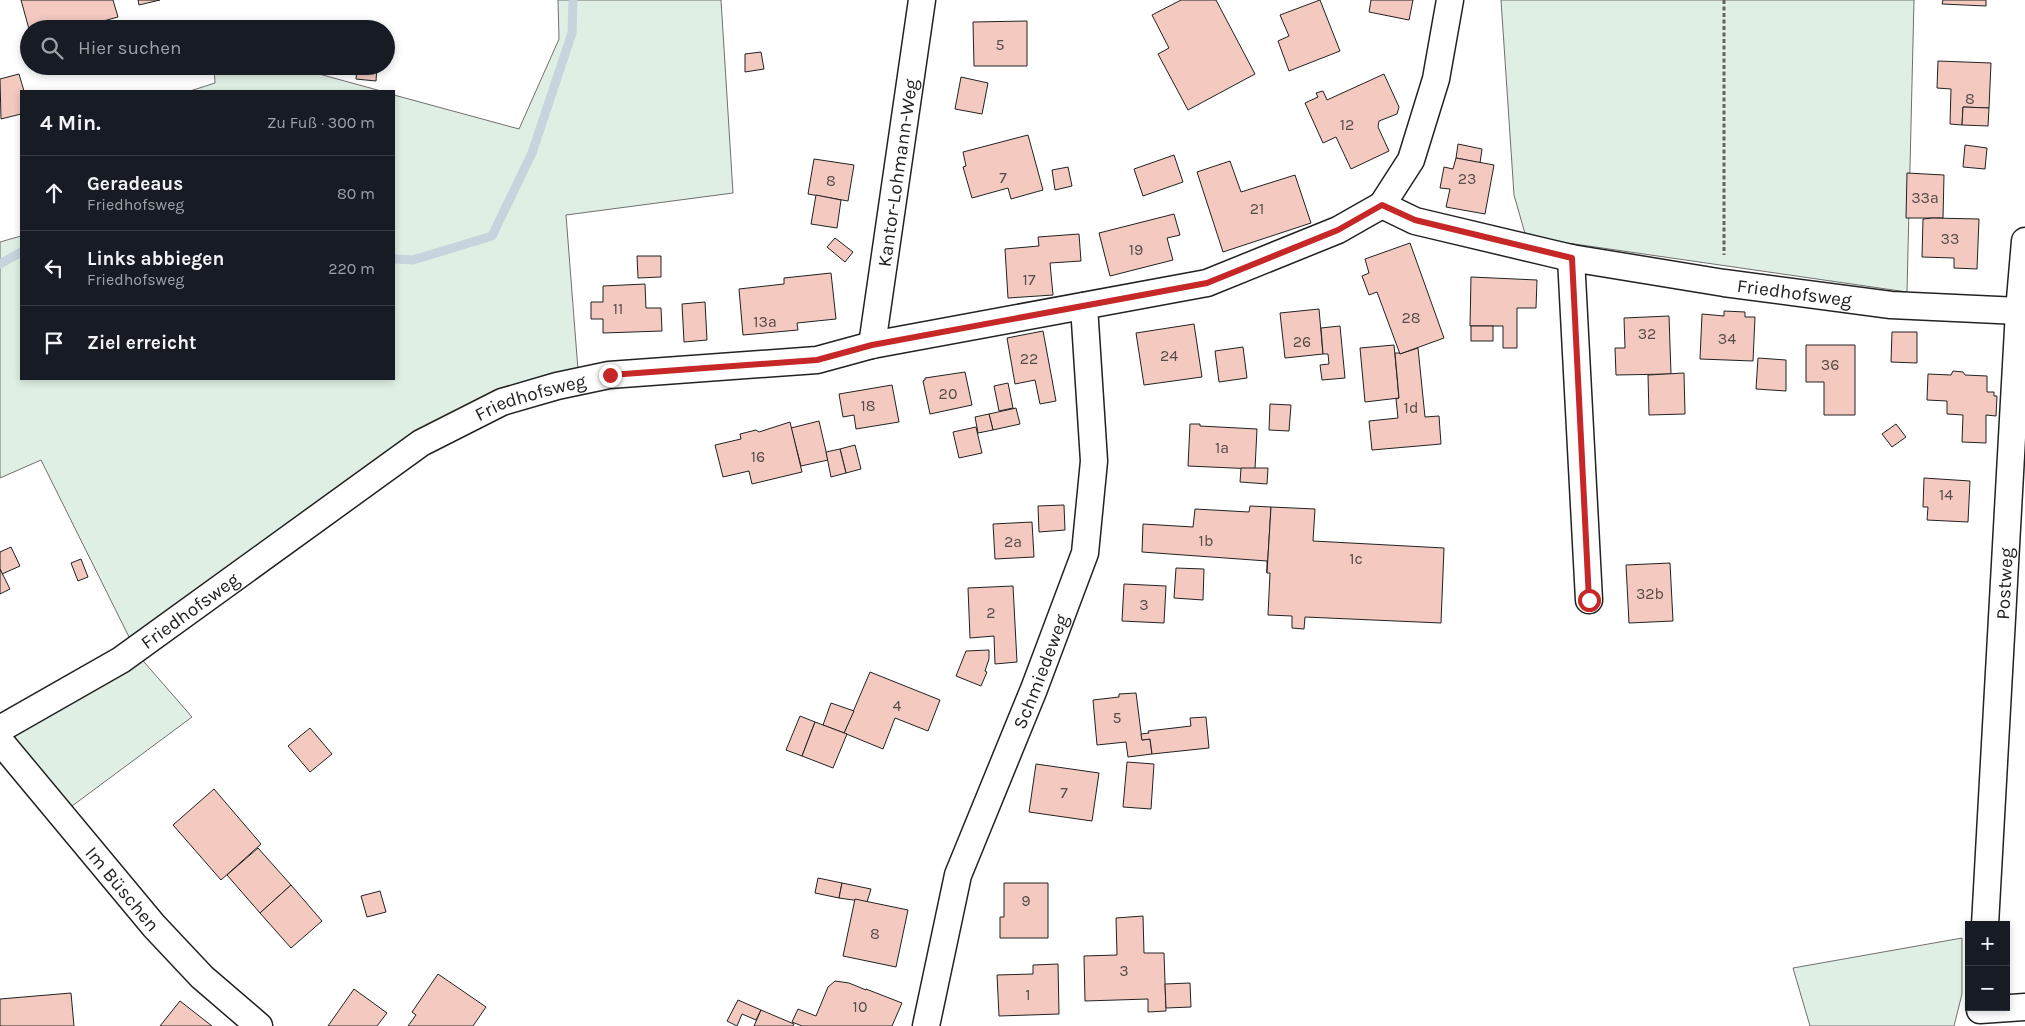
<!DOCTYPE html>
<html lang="de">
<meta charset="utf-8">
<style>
body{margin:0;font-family:Karla,sans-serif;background:#242831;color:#f1f3f6}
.controls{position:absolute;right:15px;bottom:15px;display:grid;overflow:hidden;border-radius:0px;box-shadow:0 2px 8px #0003}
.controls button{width:45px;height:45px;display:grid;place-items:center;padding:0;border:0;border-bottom:1px solid #363941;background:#171b24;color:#f1f3f6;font:25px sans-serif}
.stop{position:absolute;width:15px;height:15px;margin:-11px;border:4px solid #c62828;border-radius:50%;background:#fff}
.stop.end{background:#c62828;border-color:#fff;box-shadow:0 1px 5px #0008}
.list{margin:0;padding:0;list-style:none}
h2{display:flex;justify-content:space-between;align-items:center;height:65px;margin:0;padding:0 20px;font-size:21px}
h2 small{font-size:16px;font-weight:400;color:#9ea1a6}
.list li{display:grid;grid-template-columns:32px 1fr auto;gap:15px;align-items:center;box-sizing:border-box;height:75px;padding:0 20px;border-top:1px solid #363941}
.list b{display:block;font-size:19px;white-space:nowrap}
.list p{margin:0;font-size:16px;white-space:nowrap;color:#9ea1a6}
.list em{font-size:16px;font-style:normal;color:#9ea1a6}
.icon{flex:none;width:28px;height:28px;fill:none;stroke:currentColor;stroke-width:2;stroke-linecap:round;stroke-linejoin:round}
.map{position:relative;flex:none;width:2025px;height:1026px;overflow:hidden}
.search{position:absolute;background:#171b24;box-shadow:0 2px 8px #0003;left:20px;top:20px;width:375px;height:55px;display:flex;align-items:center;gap:12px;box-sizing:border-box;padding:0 18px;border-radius:28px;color:#9ea1a6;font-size:19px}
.panel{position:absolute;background:#171b24;box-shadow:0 2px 8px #0003;left:20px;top:90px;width:375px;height:290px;border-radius:0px}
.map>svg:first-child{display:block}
.green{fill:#e0efe3;stroke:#6f6f6f}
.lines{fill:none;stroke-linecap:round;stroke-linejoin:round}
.stream{stroke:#c7d3dd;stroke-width:9}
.building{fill:#f3c9c0;stroke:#222}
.street-casing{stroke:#222;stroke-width:29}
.path{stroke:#646464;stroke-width:3;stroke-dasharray:4 2.5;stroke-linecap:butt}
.street{stroke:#fff;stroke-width:26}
.route{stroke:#c62828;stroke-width:6}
.labels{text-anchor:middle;stroke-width:4;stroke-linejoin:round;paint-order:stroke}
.number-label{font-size:16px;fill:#564c4a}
.street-label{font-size:19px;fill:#222;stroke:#fff}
</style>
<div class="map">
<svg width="2025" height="1026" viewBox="0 0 2025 1026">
<rect width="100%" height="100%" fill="#fff"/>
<g class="green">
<path d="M558,0h163l12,193 -167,22 12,155 -80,24 -360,261 54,62 -124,92 -67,-76 137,-78 -97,-195 -41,18v-236l21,-6v143h373v-284l125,34 40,-90z"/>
<path d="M1501,0h413l-7,292 -381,-55 -12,-42z"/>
<path d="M214,66h76l91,25h-191l25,-8z"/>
<path d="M1962,938v56l-8,32h-144l-17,-58z"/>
</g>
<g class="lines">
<g class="stream">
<path d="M394,259l19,1 79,-24 40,-83 40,-120 1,-33"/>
<path d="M0,264l21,-12"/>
</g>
</g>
<g class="building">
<path d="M21,0h92l5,17 -44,12h-45z"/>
<path d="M138,0h22l-21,5z"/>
<path d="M1181,0h35l39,74 -67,36 -30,-56 11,-6 -17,-33z"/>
<path d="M1320,0l20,51 -51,20 -11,-30 11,-5 -9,-21z"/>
<path d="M1371,0h42l-4,20 -40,-8z"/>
<path d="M1943,0h43v6l-44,-2z"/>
<path d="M1027,21v45h-53l-1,-44z"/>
<path d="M761,52l3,17 -19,3v-18z"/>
<path d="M1938,61l53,2 -2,45 -26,-1 -1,18 -12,-1 1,-35 -14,-1z"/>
<path d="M357,66h20l-1,15 -20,-2z"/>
<path d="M19,74l5,17h-3v23l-20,5 -1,-40z"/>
<path d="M1384,74l15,33 -2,7 -18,7 -1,6 11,24 -38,18 -15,-32 -13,6 -18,-40 13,-6 -2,-4 7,-2 4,9z"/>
<path d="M961,77l27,6 -6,31 -27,-5z"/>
<path d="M1963,107l26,1 -1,18 -26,-1z"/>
<path d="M1028,135l15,55 -32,9 -3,-11 -36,10 -9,-31 3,-1 -3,-14z"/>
<path d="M1458,144l24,5 -2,14 -24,-5z"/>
<path d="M1965,145l22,3 -2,21 -22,-2z"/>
<path d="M1174,155l9,27 -40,14 -9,-27z"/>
<path d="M1456,158l38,7 -9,49 -39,-7 4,-18 -10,-1 4,-21 9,2z"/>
<path d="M814,159l40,6 -6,36 -40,-7z"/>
<path d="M1230,161l11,31 54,-17 16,48 -88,29 -26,-80z"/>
<path d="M1068,167l4,19 -17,4 -3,-20z"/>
<path d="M1907,173l37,2 -1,43h-37z"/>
<path d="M816,195l25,5 -4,28 -26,-4z"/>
<path d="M1174,214l6,21 -13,3 6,22 -63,16 -11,-43z"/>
<path d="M1933,218l46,1 -2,50 -23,-1v-10l-32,-1 1,-38z"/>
<path d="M1079,234l2,27 -31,2 3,32 -45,3 -3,-49 34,-3 -1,-9z"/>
<path d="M835,238l18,14 -8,10 -18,-15z"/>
<path d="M1410,243l34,95 -44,16 -23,-62 -8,3 -7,-19 7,-3 -4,-14z"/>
<path d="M637,256h24v21l-23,1z"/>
<path d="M831,273l5,46 -39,4 1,7 -55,5 -4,-46 45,-5v-6z"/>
<path d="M1471,277l66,3 -1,28h-19v40h-14v-22h-33z"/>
<path d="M645,284l1,24h15l1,23 -59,2v-14h-12v-17h12v-16z"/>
<path d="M705,302l2,38 -23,2 -2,-38z"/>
<path d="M1319,309l4,45 -38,4 -5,-45z"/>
<path d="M1724,311l21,1v5h10l-2,44 -53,-2 2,-45 22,2z"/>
<path d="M1669,316l2,58 -55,1 -1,-27h10l-1,-30z"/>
<path d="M1194,324l8,53 -58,8 -8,-52z"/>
<path d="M1340,326l5,52 -23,2 -2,-15 9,-1 -1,-10h-5l-2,-26z"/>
<rect x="1471" y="326" width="22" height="15"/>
<path d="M1043,331l13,70 -16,3 -5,-24 -20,4 -8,-46z"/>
<path d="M1892,332h25v31l-26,-1z"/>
<path d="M1394,345l5,53 -34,4 -5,-54z"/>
<path d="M1806,345h49v70h-31v-33h-18z"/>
<path d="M1243,347l4,31 -28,4 -4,-31z"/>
<path d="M1418,348l7,69 14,-1 2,28 -69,6 -3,-29 29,-3 -2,-19 3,-1 -4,-45h4l1,1z"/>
<path d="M1758,358l28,2v31l-30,-2z"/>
<path d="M1953,371l10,1 2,3 22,1v16h7v4h3l-1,20 -10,-1v28l-24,-1 1,-27 -16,-1v-13l-20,-1 1,-26 23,1z"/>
<path d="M965,372l7,33 -42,9 -7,-33 2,-1v-2z"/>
<path d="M1684,373l1,41 -36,1 -1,-40z"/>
<path d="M1008,383l5,25 -14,3 -5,-25z"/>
<path d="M892,385l7,37 -43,7 -2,-14 -11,2 -4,-23z"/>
<path d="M1270,404l21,1 -2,26 -20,-1z"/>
<path d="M1016,408l4,16 -27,6 -4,-16z"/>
<path d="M989,414l4,16 -15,3 -3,-16z"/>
<path d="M819,421l9,39 -27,6 -10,-38z"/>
<path d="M790,422l12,50 -50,12 -3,-13 -26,6 -8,-32 26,-6 -1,-5 16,-4 3,2z"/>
<path d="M1190,424h10v2l57,3 -2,40 -67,-3z"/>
<path d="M1896,424l10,13 -14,10 -10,-13z"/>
<path d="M976,427l6,26 -23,5 -6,-26z"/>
<path d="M855,445l6,24 -15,4 -6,-24z"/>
<path d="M840,449l6,24 -15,4 -5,-25z"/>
<path d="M1241,468h27l-1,16 -27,-2z"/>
<path d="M1924,478l46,3 -2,41 -41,-2 1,-13h-5z"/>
<path d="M1064,505l1,25 -26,2 -1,-26z"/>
<path d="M1250,506l21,1 -4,66v-12l-125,-9 1,-28 50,3 2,-18 54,3z"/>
<path d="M1271,507l44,2 -2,32 131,7 -3,75 -136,-6 -1,12 -12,-1v-12l-24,-1 2,-42h-3z"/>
<path d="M1032,522l2,35 -39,2 -2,-35z"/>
<path d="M11,547l9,19 -18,8 -2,-5v-17z"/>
<path d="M81,559l7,18 -10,4 -7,-18z"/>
<path d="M1670,563l3,58 -44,2 -3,-58z"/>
<path d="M1176,568l28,1 -1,31 -29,-2z"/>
<path d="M0,569l10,20 -10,5z"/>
<path d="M1124,584l42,2 -2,37 -42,-2z"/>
<path d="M1013,586l4,76 -22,2 -1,-28 -24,2 -2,-50z"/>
<path d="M989,650v9l-4,12 2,1 -6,14 -25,-10 10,-25z"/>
<path d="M870,672l70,28 -12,31 -33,-13 -12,31 -39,-16z"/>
<path d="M1136,693l6,47 8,-1 2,15 -24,3 -2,-15 -29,3 -4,-45 26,-3v-3z"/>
<path d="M831,703l23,8 -10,22 -21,-8z"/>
<path d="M800,716l15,6 -13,34 -16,-6z"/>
<path d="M1206,717l3,31 -57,6 -2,-15 -8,1 -1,-6 8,-1 -1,-2 43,-5 -1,-8z"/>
<path d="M815,722l32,12 -14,34 -31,-12z"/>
<path d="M310,728l22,26 -22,18 -22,-26z"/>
<path d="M1127,762l27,2 -3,45 -28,-2z"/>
<path d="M1036,764l63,9 -7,48 -63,-9z"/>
<path d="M214,789l47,55 -40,36 -48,-55z"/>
<path d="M258,848l33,37 -31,28 -33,-38z"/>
<path d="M818,878l24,5 -3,15 -24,-5z"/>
<path d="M842,883l29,6 -4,13 -28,-4z"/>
<path d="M1004,883h44v55h-48v-21h4z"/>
<path d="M291,885l31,36 -31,27 -31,-35z"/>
<path d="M380,891l6,21 -19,5 -6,-21z"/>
<path d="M855,899l53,11 -12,57 -53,-11z"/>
<path d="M1143,916l1,37h20l2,58 -18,1v-13l-63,2 -1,-45 33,-1 -1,-37z"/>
<path d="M1058,964l1,50 -60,2 -2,-41 36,-1v-9z"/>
<path d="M438,974l48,33 -13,19h-65l8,-11 -4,-3z"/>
<path d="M835,981l14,2 17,7v-1l36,14 -10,23h-90l-10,-4 6,-13 18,7 12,-29z"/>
<path d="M1190,983l1,24 -25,1 -1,-24z"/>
<path d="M354,989l33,24 -10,13h-49z"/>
<path d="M71,993l3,33h-74v-27z"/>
<path d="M738,1000l23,10 -5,10 -14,-6 -5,12 -10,-5z"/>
<path d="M180,1001l32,25h-52z"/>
<path d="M761,1010l33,14 -1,2h-39z"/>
</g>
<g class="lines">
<g class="street-casing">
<g id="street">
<path d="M1382,205l29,-45 25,-81 14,-79"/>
<path d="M1571,258l18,342"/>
<path id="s1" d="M872,345l50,-345"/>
<path id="s2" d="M0,729l121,-69 300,-217 81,-41 55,-16 52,-11 208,-15 55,-15 335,-62 131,-53 44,-25 33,16 156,37 153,25 167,22 128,6"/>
<path id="s3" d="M0,741l154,185 48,51 57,49"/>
<path id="s4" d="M1985,925l34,-614 6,-70"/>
<path d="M1980,1010l45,-3"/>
<path id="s5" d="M926,1026l32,-151 76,-186 51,-136 9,-92 -10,-155"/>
</g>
</g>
<path class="path" d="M1724,0v255"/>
<use href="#street" class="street"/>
</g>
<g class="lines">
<path class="route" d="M610,375l207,-15 55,-15 335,-62 131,-53 44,-25 33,15 157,38 17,342"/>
</g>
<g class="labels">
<g class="number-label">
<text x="1000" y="50">5</text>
<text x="1970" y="104">8</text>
<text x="1347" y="130">12</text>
<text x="1003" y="183">7</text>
<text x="1467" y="184">23</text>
<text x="831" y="186">8</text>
<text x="1925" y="203">33a</text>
<text x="1257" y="214">21</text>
<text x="1950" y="244">33</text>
<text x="1136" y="255">19</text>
<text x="1029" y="285">17</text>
<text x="618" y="314">11</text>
<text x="1411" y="323">28</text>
<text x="765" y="327">13a</text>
<text x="1647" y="339">32</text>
<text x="1727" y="344">34</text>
<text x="1302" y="347">26</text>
<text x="1169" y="361">24</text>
<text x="1029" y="364">22</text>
<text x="1830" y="370">36</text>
<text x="948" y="399">20</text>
<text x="868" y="411">18</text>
<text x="1411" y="413">1d</text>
<text x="1222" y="453">1a</text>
<text x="758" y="462">16</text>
<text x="1946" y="500">14</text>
<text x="1206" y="546">1b</text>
<text x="1013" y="547">2a</text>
<text x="1356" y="564">1c</text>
<text x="1650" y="599">32b</text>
<text x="1144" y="610">3</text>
<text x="991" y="618">2</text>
<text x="897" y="711">4</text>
<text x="1117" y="723">5</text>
<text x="1064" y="798">7</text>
<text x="1026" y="906">9</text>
<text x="875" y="939">8</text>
<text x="1124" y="976">3</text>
<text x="1028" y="1000">1</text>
<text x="860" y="1012">10</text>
</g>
<g class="street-label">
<text dy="7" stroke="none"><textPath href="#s1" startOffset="174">Kantor-Lohmann-Weg</textPath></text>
<text dy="7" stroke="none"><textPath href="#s2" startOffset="1932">Friedhofsweg</textPath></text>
<text dy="7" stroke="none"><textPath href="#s2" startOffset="629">Friedhofsweg</textPath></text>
<text dy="7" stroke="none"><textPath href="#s4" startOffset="342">Postweg</textPath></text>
<text dy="7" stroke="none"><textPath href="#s2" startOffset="224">Friedhofsweg</textPath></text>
<text dy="7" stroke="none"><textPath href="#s5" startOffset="374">Schmiedeweg</textPath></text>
<text dy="7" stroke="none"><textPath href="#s3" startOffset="192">Im Büschen</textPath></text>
</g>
</g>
</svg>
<div class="controls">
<button>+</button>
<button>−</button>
</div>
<div class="stop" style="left:1589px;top:600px"></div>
<div class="stop end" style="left:610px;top:375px"></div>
<div class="search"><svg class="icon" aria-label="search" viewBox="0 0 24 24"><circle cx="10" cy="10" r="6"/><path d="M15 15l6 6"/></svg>Hier suchen</div>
<section class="panel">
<h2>4 Min.<small>Zu Fuß · 300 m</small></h2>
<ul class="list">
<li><svg class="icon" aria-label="ahead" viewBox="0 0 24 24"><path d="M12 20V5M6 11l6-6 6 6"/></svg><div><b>Geradeaus</b><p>Friedhofsweg</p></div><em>80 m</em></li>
<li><svg class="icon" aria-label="left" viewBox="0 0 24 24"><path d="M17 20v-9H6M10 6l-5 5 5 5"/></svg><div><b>Links abbiegen</b><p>Friedhofsweg</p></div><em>220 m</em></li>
<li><svg class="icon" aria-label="arrive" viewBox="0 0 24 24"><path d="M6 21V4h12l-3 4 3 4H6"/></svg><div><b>Ziel erreicht</b></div></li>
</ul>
</section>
</div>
